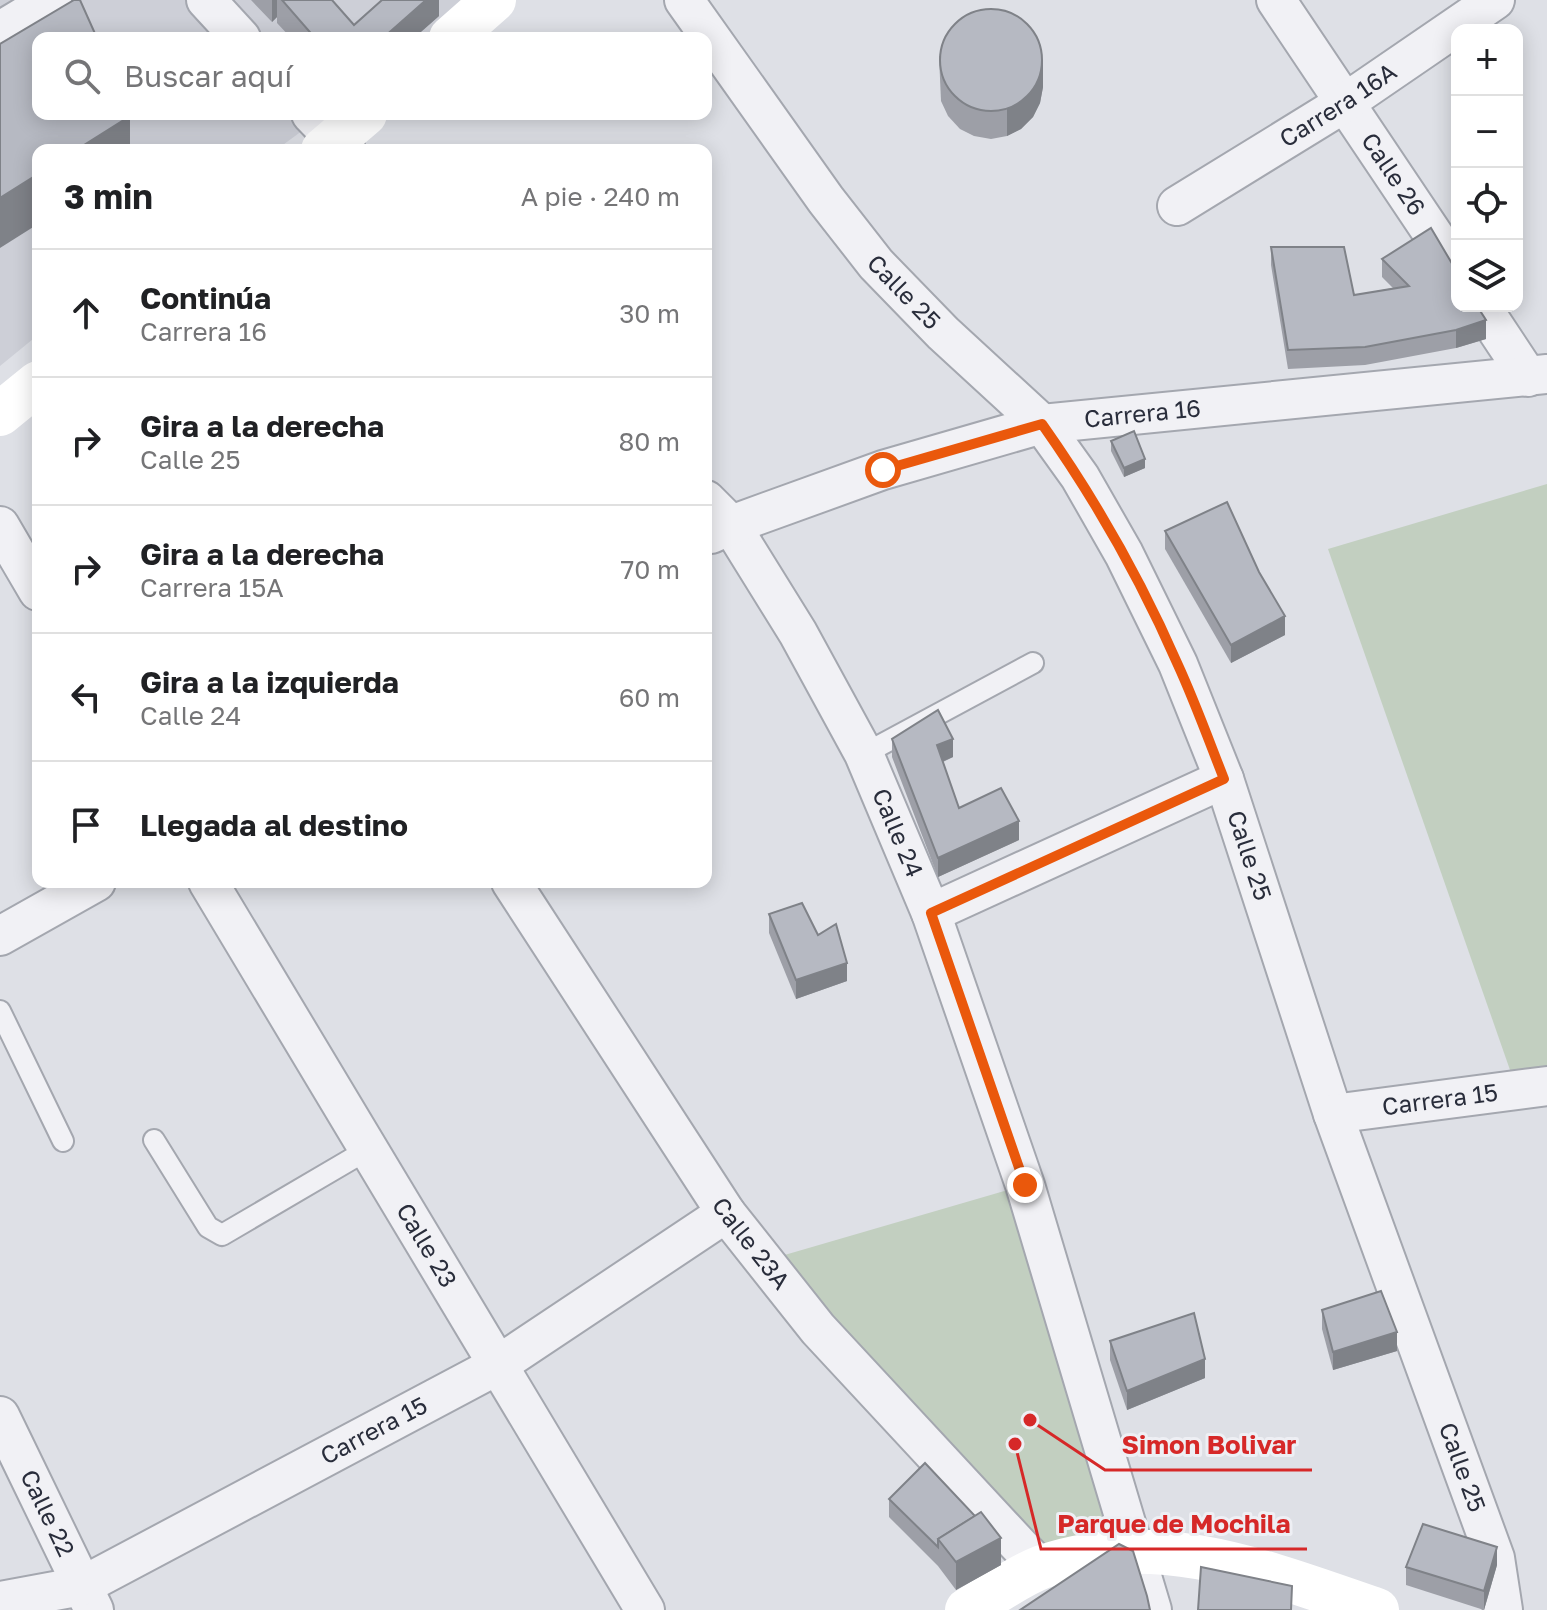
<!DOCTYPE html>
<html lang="es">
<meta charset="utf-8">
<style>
body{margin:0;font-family:"Golos Text",sans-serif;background:#f2f2f2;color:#202124}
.controls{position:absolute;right:24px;top:24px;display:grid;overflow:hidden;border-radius:16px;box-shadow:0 4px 20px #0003}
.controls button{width:72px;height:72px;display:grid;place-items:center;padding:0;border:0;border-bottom:2px solid #e0e0e0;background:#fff;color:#202124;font:40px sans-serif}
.stop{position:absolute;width:24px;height:24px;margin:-18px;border:6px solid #ea580c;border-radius:50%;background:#fff}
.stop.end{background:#ea580c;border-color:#fff;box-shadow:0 2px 8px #0008}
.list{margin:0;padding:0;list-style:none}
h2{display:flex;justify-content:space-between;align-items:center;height:104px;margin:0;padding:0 32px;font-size:34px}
h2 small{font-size:26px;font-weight:400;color:#757577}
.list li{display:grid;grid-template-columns:52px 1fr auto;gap:24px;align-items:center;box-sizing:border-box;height:128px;padding:0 32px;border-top:2px solid #e0e0e0}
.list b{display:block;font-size:30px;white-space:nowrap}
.list p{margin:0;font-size:26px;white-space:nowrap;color:#757577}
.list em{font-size:26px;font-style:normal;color:#757577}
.icon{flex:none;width:44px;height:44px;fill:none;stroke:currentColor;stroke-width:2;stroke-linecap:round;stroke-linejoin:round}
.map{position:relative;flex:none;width:1547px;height:1610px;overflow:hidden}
.search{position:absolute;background:#fff;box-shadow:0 4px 20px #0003;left:32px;top:32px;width:680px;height:88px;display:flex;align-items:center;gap:20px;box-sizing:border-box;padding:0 28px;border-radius:16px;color:#757577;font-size:30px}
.panel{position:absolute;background:#fff;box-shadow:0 4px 20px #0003;left:32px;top:144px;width:680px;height:744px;border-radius:16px}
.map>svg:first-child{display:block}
.built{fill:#cdcfd7}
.green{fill:#c2cfc0}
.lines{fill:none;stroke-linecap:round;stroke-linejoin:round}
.lane-casing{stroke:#a4a7af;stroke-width:24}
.street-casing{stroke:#a4a7af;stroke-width:42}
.lane{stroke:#f1f1f5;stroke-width:20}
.street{stroke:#f1f1f5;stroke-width:38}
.secondary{stroke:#fff;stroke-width:44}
.wall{fill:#9d9fa7}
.shaded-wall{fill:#7f8288}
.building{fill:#b6b9c2;stroke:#7f8288;stroke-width:2}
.route{stroke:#ea580c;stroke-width:10}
.labels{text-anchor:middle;stroke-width:6;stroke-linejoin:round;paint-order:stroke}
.street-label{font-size:24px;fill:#292d3b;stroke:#eeeff4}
.leader{fill:none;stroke:#d62828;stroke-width:3}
.callout-dot{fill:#d62828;stroke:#eeeff4;stroke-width:3}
.callout-label{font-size:26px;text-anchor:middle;font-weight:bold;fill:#d62828;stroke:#eeeff4;stroke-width:6;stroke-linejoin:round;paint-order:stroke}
</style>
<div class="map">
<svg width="1547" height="1610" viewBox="0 0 1547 1610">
<rect width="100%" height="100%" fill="#dee0e6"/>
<path class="built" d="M0,0h474l-45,38h-391v76h287l-49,36h-238v185l-38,31z"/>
<g class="green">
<path d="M1547,484v602l-30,4 -189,-541z"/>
<path d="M1025,1185l109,365 -94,18 -276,-307z"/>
</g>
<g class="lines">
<g class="lane-casing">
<g id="lane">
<path d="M864,754l169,-91"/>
<path d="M0,1011l63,130"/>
<path d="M154,1140l54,87 14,8 145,-85"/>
</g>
</g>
<g class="street-casing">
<g id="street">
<path d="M206,0l35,38"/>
<path id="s1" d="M684,0l142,200 50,64 67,69 99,91 38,53 44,77 54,110 46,115 109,335 162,444 8,52"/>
<path id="s2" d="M1276,0l181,270"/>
<path d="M0,31l52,-31"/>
<path d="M311,114l35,36"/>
<path id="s3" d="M1177,206l169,-104 149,-102"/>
<path d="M1481,306l47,71"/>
<path id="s4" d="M706,500l25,25 67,108 66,121 67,159 94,272 127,425"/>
<path d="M0,526l38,65"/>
<path id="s5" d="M711,534l20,-9 152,-55 159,-46 505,-50"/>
<path id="s6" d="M208,882l437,728"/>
<path id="s7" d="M511,882l215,331 92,116 222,239"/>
<path d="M931,913l293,-134"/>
<path d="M0,936l96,-54"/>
<path id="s8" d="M1333,1114l214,-28"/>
<path id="s9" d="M0,1416l94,194"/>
<path id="s10" d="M0,1601l82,-15 416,-221 228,-152"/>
</g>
</g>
<use href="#lane" class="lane"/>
<use href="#street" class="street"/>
<g class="secondary">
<path d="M451,38l43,-38"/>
<path d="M323,150l42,-36"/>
<path d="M0,414l38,-31"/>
<path d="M967,1610c24,-14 49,-33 75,-43 114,-40 227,6 335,43"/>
</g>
</g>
<g class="wall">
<path d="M251,0h81l22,25 85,-25v16l-25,22h-123l-14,-15v-6l-5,5z"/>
<path d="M939,56l104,31 -3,16 -7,14 -12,12 -14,7 -16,3 -17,-3 -14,-7 -12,-13 -7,-15z"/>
<path d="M1271,247l83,48 39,-7 -11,-11v-18l104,80 -30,9 -91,17 -77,4 -17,-104z"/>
<path d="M1111,441l34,27 -21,9 -13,-26z"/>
<path d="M1165,531l120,104 -54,28 -66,-114z"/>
<path d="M892,739l61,18 -10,5 16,46 60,32 -81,37 -46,-120z"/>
<path d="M769,914l49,21 29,46 -51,18 -27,-66z"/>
<path d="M1322,1310l75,41 -64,19 -11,-41z"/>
<path d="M1110,1341l95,37 -78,32 -17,-50z"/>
<path d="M889,1499l86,17 26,49 -45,25 -18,-24 -49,-49z"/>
<path d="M1497,1565l-13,45 -78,-25v-18z"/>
</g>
<g class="shaded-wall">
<path d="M272,0h5v17l-5,5z"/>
<path d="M426,0h13v16l-25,22h-31z"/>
<path d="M1043,59v28l-3,16 -7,14 -12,12 -14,7v-27z"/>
<path d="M130,116v34h-54z"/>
<path d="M38,174v50l-38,24v-50z"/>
<path d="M1486,320v19l-30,9v-18z"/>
<path d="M1145,459v9l-21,9v-9z"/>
<path d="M1285,616v19l-54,28v-18z"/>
<path d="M953,739v18l-16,7v-19z"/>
<path d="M1019,821v19l-81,37v-19z"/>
<path d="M847,963v18l-51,18v-19z"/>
<path d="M1397,1332v19l-64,19v-18z"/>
<path d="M1205,1359v19l-78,32v-19z"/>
<path d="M1001,1538v27l-45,25v-28z"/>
<path d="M1497,1547v18l-13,45v-19z"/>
</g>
<g class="building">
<path d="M74,0h6l17,38h-59v76h91l1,2 -54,34h-38v24l-38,24v-154z"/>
<path d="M282,0h50l22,25 28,-25h44l-43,38h-68z"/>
<circle cx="991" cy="60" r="51"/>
<path d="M1431,228l26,44v34h20l9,14 -30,10 -91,17 -77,3 -17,-103h73l10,48 55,-9 -27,-27z"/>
<path d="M1134,431l11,28 -21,9 -13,-27z"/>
<path d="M1227,502l32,70 26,44 -54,29 -66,-114z"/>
<path d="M938,710l15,29 -16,6 22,63 42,-20 18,33 -81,37 -46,-119z"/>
<path d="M802,903l16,32 18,-11 11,39 -51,17 -27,-66z"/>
<path d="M1381,1291l16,41 -64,20 -11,-42z"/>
<path d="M1194,1313l11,46 -78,32 -17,-50z"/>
<path d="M925,1463l50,53 -37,23v8l-49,-48z"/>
<path d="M981,1512l20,26 -45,24 -18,-23z"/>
<path d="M1423,1524l74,23 -13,44 -78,-24z"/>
<path d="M1119,1544l14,7 14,45 3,14h-130z"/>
<path d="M1201,1567l91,19 -1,24h-93z"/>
</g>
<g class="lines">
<path class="route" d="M883,470l159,-46c53,75 99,156 136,241 17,37 31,76 46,114l-293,134 94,272"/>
</g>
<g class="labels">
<g class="street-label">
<text dy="8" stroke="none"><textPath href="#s3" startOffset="190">Carrera 16A</textPath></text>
<text dy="8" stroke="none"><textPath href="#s2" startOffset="210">Calle 26</textPath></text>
<text dy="8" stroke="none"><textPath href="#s1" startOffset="366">Calle 25</textPath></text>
<text dy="8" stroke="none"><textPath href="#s5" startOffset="450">Carrera 16</textPath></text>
<text dy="8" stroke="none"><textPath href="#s4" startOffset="386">Calle 24</textPath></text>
<text dy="8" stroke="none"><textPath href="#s1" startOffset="1038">Calle 25</textPath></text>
<text dy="8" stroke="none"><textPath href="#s8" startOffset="108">Carrera 15</textPath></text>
<text dy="8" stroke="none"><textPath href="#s7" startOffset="434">Calle 23A</textPath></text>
<text dy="8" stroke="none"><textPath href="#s6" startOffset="424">Calle 23</textPath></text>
<text dy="8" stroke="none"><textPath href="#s10" startOffset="414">Carrera 15</textPath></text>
<text dy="8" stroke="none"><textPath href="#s1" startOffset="1686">Calle 25</textPath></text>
<text dy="8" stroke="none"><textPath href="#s9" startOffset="108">Calle 22</textPath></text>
</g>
</g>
<path class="leader" d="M1030 1420L1105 1470H1312M1015 1444L1041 1549H1307"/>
<g class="callout-dot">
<circle cx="1030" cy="1420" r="8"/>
<circle cx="1015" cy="1444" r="8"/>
</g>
<g class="callout-label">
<text x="1209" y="1454">Simon Bolivar</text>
<text x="1174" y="1533">Parque de Mochila</text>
</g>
</svg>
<div class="controls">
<button>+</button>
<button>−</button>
<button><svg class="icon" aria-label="locate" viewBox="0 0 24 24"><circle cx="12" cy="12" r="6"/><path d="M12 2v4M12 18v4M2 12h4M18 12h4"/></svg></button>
<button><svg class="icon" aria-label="layers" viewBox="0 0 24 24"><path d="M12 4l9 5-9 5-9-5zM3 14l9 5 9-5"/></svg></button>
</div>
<div class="stop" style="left:883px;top:470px"></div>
<div class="stop end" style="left:1025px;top:1185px"></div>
<div class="search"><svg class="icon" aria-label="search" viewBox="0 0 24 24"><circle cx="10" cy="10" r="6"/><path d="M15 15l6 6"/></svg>Buscar aquí</div>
<section class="panel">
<h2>3 min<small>A pie · 240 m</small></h2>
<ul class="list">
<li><svg class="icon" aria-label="ahead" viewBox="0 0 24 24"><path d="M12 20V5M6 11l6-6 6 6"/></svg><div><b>Continúa</b><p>Carrera 16</p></div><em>30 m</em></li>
<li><svg class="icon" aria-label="right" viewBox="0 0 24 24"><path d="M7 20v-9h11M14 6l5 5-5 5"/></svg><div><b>Gira a la derecha</b><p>Calle 25</p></div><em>80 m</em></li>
<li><svg class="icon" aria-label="right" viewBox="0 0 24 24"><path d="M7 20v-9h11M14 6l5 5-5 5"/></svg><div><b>Gira a la derecha</b><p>Carrera 15A</p></div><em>70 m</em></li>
<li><svg class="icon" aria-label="left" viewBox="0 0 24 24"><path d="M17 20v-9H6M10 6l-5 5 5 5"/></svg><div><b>Gira a la izquierda</b><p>Calle 24</p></div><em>60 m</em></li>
<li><svg class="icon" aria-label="arrive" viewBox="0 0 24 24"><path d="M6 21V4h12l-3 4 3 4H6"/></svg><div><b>Llegada al destino</b></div></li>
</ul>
</section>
</div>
